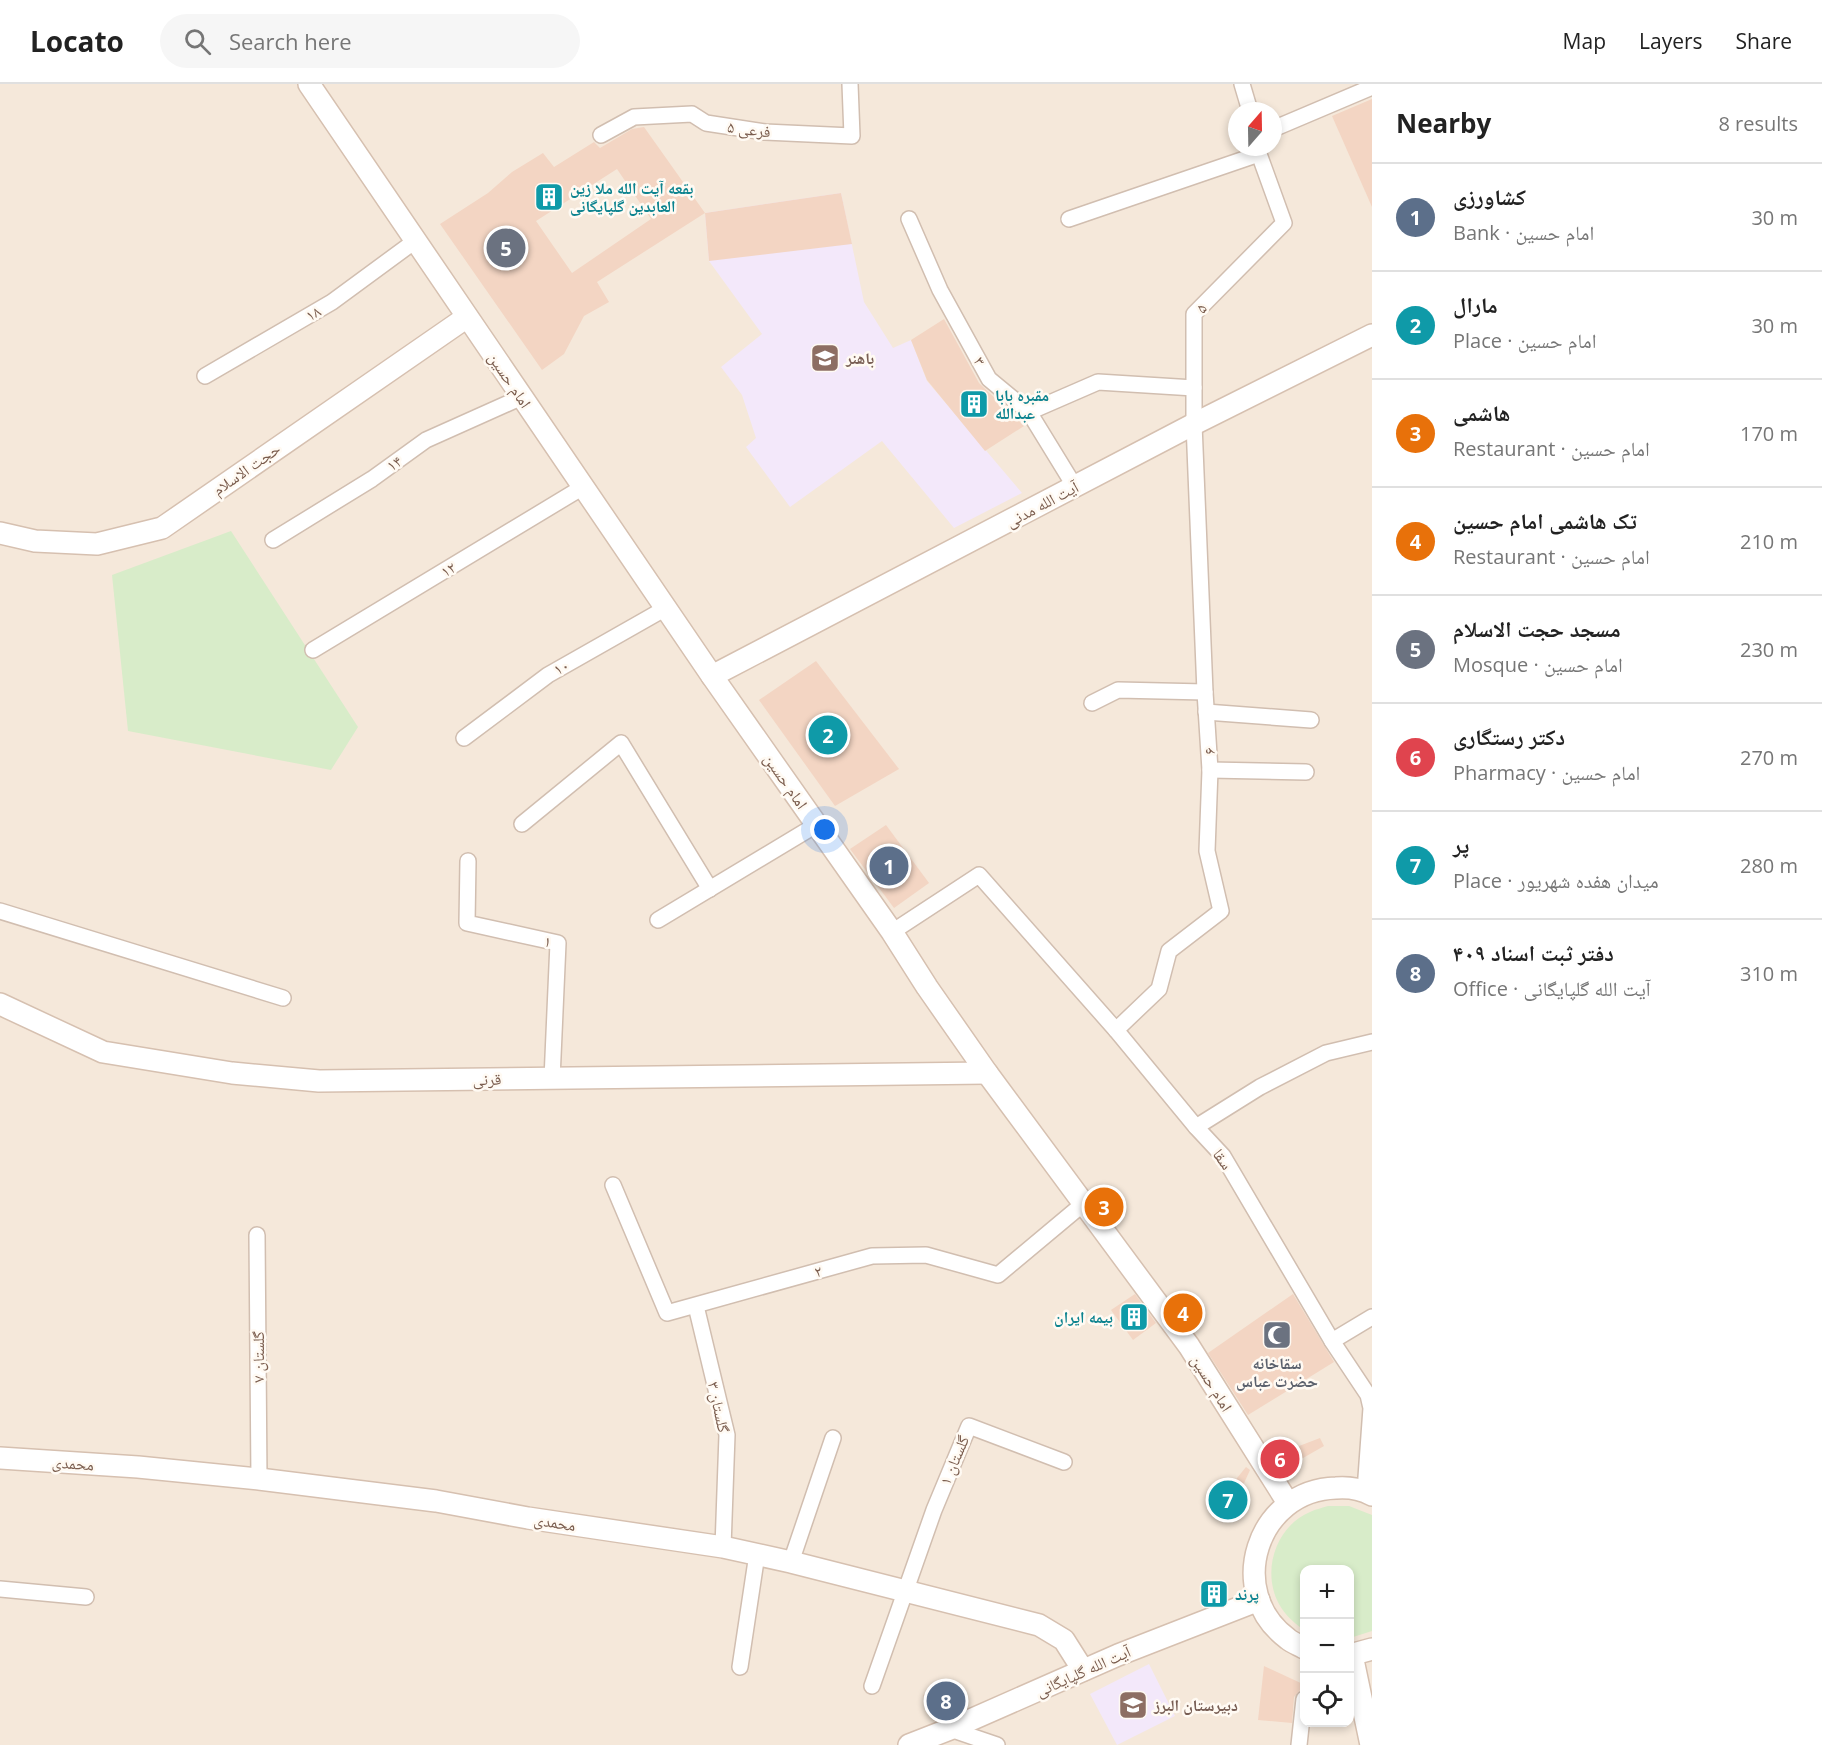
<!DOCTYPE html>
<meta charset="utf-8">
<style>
body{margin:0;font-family:"Open Sans","Noto Naskh Arabic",sans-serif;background:#f6f6f6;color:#222}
.controls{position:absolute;right:18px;bottom:18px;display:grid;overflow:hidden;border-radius:12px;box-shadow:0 3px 9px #0003}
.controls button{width:54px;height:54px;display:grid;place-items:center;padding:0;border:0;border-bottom:2px solid #e0e0e0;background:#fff;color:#222;font:30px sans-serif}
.compass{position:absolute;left:1228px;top:18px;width:54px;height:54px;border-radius:50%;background:#fff;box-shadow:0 3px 9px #0003;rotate:20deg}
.you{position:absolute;left:825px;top:746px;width:21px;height:21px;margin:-15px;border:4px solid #fff;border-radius:50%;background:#1a73e8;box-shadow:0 0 0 9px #1a73e833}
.badge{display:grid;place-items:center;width:39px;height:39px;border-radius:50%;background:#b45309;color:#fff;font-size:20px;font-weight:700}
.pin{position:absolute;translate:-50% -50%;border:3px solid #fff;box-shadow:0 2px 6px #0006}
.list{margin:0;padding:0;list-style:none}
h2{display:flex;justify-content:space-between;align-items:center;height:78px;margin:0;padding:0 24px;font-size:26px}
h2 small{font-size:20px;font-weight:400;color:#767676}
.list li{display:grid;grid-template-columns:39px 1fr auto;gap:18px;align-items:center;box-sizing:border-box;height:108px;padding:0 24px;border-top:2px solid #e0e0e0}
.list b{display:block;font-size:22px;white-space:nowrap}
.list p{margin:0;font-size:20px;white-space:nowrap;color:#767676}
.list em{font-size:20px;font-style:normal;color:#767676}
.icon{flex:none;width:33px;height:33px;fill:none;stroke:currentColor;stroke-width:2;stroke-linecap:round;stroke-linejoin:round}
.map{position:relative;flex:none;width:1372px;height:1661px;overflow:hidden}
header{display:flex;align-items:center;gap:36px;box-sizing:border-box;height:84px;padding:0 30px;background:#fff;border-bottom:2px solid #e0e0e0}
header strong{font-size:28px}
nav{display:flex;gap:33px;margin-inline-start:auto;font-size:21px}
.search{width:420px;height:54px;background:#f6f6f6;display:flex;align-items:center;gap:15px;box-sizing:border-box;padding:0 21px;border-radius:33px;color:#767676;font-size:22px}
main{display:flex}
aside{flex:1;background:#fff}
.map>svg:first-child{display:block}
.residential{fill:#f5e8da;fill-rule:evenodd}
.education{fill:#f3e8fa}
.green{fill:#d8ecc9}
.building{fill:#f3d5c3;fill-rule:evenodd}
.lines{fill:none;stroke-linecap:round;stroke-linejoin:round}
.street-casing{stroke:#d1beb0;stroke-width:18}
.secondary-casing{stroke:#d6c0b0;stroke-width:24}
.street{stroke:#fff;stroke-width:15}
.secondary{stroke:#fff;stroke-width:21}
.labels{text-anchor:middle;stroke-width:5;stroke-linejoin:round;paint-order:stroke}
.street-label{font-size:16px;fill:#7a5c4d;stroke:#fffaf3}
.culture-label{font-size:16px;font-weight:bold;fill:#0d838f;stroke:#fffaf3;text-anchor:start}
.education-label{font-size:16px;font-weight:bold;fill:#785e54;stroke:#fffaf3;text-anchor:start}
.worship-label{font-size:16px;font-weight:bold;fill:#5b616d;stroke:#fffaf3}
</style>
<header>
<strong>Locato</strong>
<div class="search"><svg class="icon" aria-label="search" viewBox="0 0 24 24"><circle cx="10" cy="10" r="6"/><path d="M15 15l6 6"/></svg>Search here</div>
<nav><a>Map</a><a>Layers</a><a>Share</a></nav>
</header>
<main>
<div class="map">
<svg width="1372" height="1661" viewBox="0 0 1372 1661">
<rect width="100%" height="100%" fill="#fdf6ec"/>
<path class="residential" d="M0,0h1372v1661h-1372zM1237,27h36v36h-36zM1304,1486h46v152h-46z"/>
<g class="education">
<path d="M841,109l23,109 29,46 18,-8 16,41 95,112 -68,35 -72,-87 -92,66 -44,-60 10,-9 -14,-43 -21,-28 41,-33 -53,-73 -4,-48z"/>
<path d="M1149,1580l26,52 -58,29 -27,-51z"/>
</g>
<g class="green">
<path d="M231,447l127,196 -27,43 -203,-39 -16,-156z"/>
<path d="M1328,1422h21l23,9v116l-22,7v-68h-46v60c-10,-7 -19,-15 -25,-26 -18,-33 -3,-78 31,-92 6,-3 12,-4 18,-6z"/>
</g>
<g class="building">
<path d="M1372,15v108l-40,-91z"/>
<path d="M644,43l61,86 -108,69 12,20 -25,14 -20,38 -22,16 -102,-146 48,-31 24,-21 31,-19 11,14 40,-25 6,6 32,-19zM617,85l34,50 -79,54 -36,-52z"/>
<path d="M841,109l11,51 -143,17 -4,-48z"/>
<path d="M944,235l35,64 45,43 -39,25 -58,-71 -16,-40z"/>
<path d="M816,577l83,108 -64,37 -76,-106z"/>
<path d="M886,741l43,58 -35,25 -44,-59z"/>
<path d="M1135,1210l21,29 -23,17 -22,-30z"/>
<path d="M1293,1210l41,68 -86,53 -40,-62z"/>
<path d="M1320,1354l4,8 -42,24 -11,-18 11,-7 4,6z"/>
<path d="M1246,1383l4,3 -20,44 -14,-10z"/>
<path d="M1219,1499l7,14 -17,9 -7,-15z"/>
<path d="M1264,1582l41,19v4l-5,1 -6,7 -2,26 -34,-3z"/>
<path d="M957,1597l11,26 -34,14 -11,-26z"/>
</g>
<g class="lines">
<g class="street-casing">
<g id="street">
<path d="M1242,0l8,27"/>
<path d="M1273,45l99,-42"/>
<path d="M601,51l33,-18 58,-3 14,9 59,9 87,4 -2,-52"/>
<path d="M909,135l31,71 49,89 40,33 46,75"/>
<path d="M1069,135l190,-65"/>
<path d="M205,292l127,-74 83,-61"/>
<path d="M1029,328l69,-30 96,6"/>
<path d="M273,456l99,-61 54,-39 96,-43"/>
<path d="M313,566l270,-163"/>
<path d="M1092,619l26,-13 87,2"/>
<path d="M1206,628l105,8"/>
<path d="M464,654l84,-63 118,-67"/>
<path d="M1210,686l96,2"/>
<path d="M522,740l99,-81 89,146"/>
<path d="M468,777l-1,62 91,20 -6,136"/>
<path d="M0,827l283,87"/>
<path d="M658,836l158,-95"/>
<path d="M892,848l87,-57 137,155 80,97 27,29 109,185 36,54 3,13 -6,83"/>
<path d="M1116,946l43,-41 10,-38 52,-40 -14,-60 3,-81 -5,-78 -11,-268v-110l90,-91 -25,-69v-7"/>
<path d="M1196,1043l64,-40 66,-34 46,-11"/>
<path d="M613,1101l54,128 205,-57 54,-1 72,20 85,-71"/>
<path d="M257,1151l2,244"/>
<path d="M696,1222l31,129 -4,112"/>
<path d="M1332,1257l40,-24"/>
<path d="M791,1478l42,-124"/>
<path d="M0,1505l86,8"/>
<path d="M740,1583l17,-113"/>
<path d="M872,1602l62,-176 35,-84 95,36"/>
<path d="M950,1645l47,16"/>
<path d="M1299,1661l5,-46"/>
</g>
</g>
<g class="secondary-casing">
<g id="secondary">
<path d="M309,0l403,592 180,256 35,55 60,86 202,273 99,157"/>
<path d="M0,449l35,8 62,3 65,-16 305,-211"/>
<path d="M712,592l482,-252 178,-89"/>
<path d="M0,920l103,48 129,21 87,8 668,-8"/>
<path d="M0,1374l138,9 121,12 177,22 92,17 195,29 68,15 248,63 25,15 19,30"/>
<path d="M1304,1564c-5,-3 -11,-5 -16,-9 -64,-47 -31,-149 48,-151 12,-1 25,1 36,7"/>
<path d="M1350,1571l22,-6"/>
<path d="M1352,1571l19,90"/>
<path d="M909,1661l41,-16 168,-74 141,-55"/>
</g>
</g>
<use href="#street" class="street"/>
<use href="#secondary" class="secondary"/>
</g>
<defs>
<g id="building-square" transform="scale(1.5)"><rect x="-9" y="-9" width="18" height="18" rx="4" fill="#0f9aa8" stroke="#fffaf3"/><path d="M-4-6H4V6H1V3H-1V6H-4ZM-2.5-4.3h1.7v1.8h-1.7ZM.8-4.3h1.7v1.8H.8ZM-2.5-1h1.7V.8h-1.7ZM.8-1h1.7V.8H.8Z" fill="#fff"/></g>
<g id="school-square" transform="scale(1.5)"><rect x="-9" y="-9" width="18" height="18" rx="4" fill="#8d6e63" stroke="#fffaf3"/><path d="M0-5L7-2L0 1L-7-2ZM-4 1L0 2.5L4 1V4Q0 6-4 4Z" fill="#fff"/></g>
<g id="mosque-square" transform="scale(1.5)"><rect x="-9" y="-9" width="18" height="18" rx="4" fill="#6b7280" stroke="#fffaf3"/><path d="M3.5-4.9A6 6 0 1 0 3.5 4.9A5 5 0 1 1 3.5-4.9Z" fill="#fff"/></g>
</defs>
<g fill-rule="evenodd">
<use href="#building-square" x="549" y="113"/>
<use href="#school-square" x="825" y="274"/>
<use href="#building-square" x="974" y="320"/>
<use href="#building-square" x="1134" y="1233"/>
<use href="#mosque-square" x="1277" y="1251"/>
<use href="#building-square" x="1214" y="1510"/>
<use href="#school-square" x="1133" y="1621"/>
</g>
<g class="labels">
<g class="street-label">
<text transform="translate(749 45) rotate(7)" y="6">فرعی ۵</text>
<text transform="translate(1201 224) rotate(-50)" y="6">۵</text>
<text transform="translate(313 229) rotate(-30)" y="6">۱۸</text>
<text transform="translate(980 277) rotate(61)" y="6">۳</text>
<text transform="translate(510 296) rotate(56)" y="6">امام حسین</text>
<text transform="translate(394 379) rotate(-35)" y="6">۱۴</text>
<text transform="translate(246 385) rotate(-35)" y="6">حجت الاسلام</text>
<text transform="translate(1042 420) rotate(-28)" y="6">آیت الله مدنی</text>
<text transform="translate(448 485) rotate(-31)" y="6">۱۲</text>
<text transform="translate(561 583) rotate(-29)" y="6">۱۰</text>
<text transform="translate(1209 667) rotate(-94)" y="6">۶</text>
<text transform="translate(786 697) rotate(55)" y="6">امام حسین</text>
<text transform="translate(548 857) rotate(17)" y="6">۱</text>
<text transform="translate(487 995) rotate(-1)" y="6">قرنی</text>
<text transform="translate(1223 1075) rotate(54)" y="6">سقا</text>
<text transform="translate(818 1187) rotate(-16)" y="6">۲</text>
<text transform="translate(258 1273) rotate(-90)" y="6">گلستان ۷</text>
<text transform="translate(1212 1299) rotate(58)" y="6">امام حسین</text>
<text transform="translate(719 1323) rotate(78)" y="6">گلستان ۳</text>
<text transform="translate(954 1376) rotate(-67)" y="6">گلستان ۱</text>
<text transform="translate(73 1379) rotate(4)" y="6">محمدی</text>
<text transform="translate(555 1438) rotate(9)" y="6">محمدی</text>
<text transform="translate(1083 1587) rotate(-24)" y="6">آیت الله گلپایگانی</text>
</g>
<g class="culture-label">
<text x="570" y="110">بقعه آیت الله ملا زین<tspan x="570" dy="18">العابدین گلپایگانی</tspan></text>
<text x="995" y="317">مقبره بابا<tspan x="995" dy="18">عبدالله</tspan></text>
<text x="1113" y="1239" text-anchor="end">بیمه ایران</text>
<text x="1235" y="1516">پرند</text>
</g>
<g class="education-label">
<text x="846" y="280">باهنر</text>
<text x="1154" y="1627">دبیرستان البرز</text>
</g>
<g class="worship-label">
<text x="1277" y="1285">سقاخانه<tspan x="1277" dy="18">حضرت عباس</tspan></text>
</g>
</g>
</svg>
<div class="controls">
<button>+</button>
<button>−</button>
<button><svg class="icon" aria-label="locate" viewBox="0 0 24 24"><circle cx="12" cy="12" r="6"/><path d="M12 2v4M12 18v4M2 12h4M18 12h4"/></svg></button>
</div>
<svg class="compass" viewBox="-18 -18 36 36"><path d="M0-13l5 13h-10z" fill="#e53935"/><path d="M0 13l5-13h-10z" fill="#767676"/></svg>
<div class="you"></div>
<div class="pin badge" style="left:889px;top:782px;background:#5c6f8a">1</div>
<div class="pin badge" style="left:828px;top:651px;background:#0f9aa8">2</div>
<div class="pin badge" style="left:1104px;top:1123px;background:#e8710a">3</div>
<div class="pin badge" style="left:1183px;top:1229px;background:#e8710a">4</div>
<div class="pin badge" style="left:506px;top:164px;background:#6b7280">5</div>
<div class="pin badge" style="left:1280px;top:1375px;background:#e0444e">6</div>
<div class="pin badge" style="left:1228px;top:1416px;background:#0f9aa8">7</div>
<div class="pin badge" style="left:946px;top:1617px;background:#5c6f8a">8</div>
</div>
<aside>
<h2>Nearby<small>8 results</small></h2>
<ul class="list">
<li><span class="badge" style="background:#5c6f8a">1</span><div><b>کشاورزی</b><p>Bank · امام حسین</p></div><em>30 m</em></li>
<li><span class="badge" style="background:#0f9aa8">2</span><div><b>مارال</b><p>Place · امام حسین</p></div><em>30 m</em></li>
<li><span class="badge" style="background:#e8710a">3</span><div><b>هاشمی</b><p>Restaurant · امام حسین</p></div><em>170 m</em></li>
<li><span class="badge" style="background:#e8710a">4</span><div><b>تک هاشمی امام حسین</b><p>Restaurant · امام حسین</p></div><em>210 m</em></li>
<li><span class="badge" style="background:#6b7280">5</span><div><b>مسجد حجت الاسلام</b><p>Mosque · امام حسین</p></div><em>230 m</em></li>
<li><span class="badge" style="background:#e0444e">6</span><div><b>دکتر رستگاری</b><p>Pharmacy · امام حسین</p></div><em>270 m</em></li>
<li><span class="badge" style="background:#0f9aa8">7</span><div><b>پر</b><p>Place · میدان هفده شهریور</p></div><em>280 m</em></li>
<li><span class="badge" style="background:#5c6f8a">8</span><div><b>دفتر ثبت اسناد ۴۰۹</b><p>Office · آیت الله گلپایگانی</p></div><em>310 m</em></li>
</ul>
</aside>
</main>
